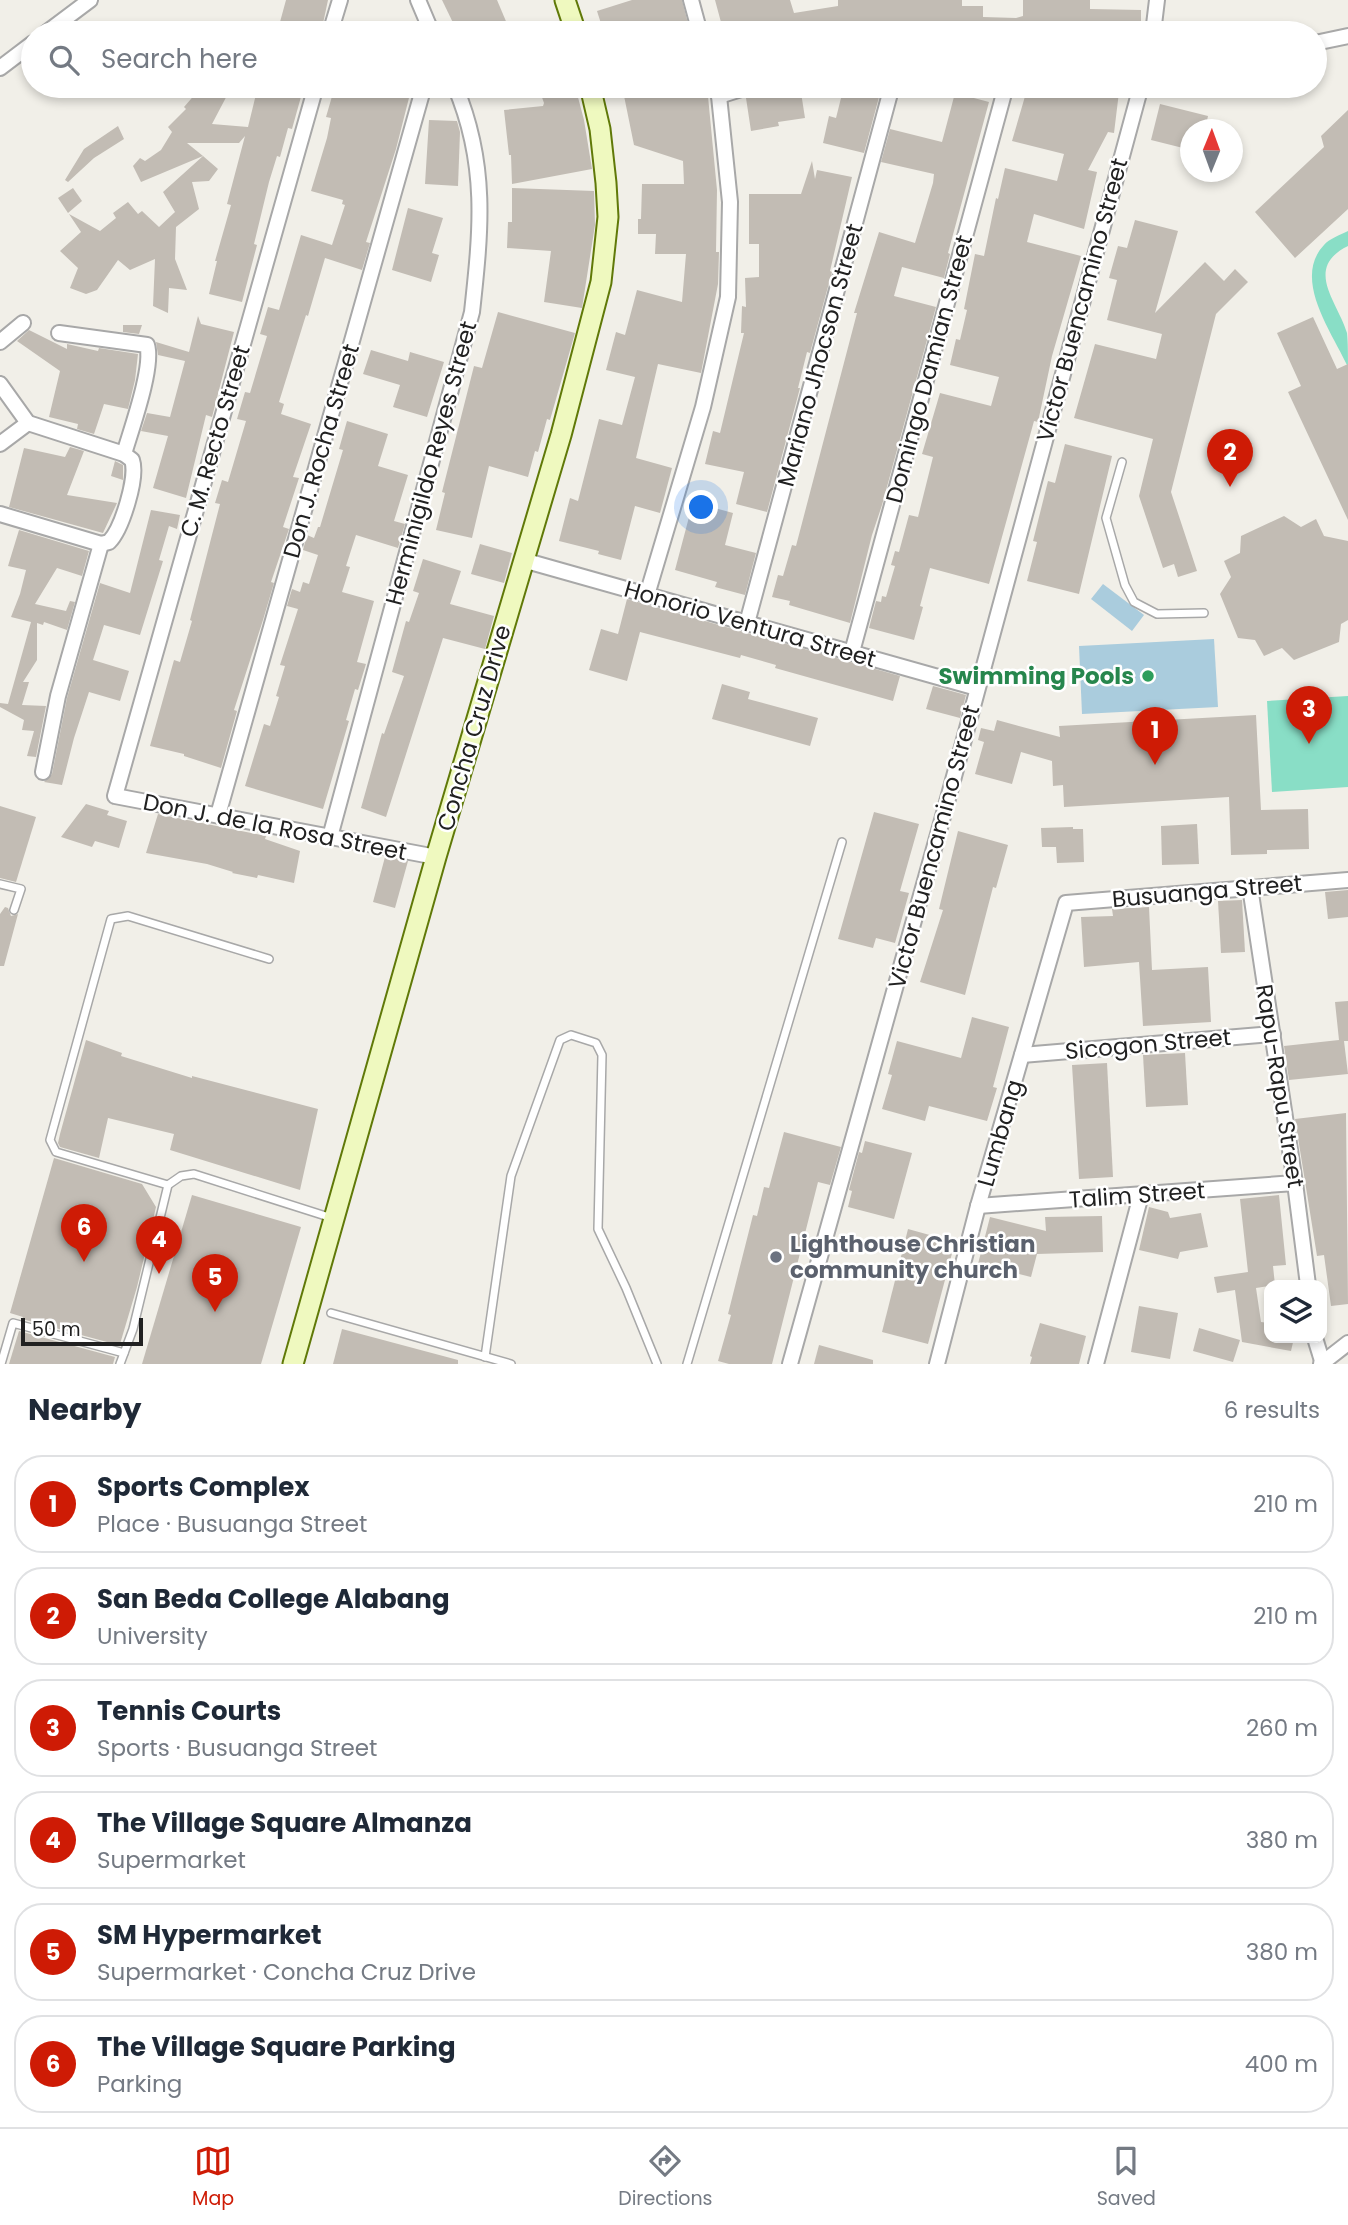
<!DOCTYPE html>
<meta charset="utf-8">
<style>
body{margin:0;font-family:Poppins,sans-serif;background:#f6f6f7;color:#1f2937}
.controls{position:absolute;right:21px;bottom:21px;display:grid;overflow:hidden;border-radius:14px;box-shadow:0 4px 10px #0003}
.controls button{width:63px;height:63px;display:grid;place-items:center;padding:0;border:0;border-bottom:2px solid #e0e1e3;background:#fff;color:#1f2937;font:35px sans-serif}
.compass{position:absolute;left:1180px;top:119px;width:63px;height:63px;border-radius:50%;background:#fff;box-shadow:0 4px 10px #0003;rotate:1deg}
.scale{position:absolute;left:21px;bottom:18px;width:122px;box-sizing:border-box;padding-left:7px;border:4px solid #212121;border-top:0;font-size:19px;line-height:24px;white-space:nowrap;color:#212121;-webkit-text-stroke:5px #fff;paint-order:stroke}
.you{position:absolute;left:702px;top:508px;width:24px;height:24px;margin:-18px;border:5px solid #fff;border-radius:50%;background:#1a73e8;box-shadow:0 0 0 10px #1a73e833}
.badge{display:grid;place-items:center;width:46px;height:46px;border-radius:50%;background:#ce1b05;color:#fff;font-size:23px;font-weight:700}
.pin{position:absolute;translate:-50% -58px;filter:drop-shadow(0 2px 4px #0008)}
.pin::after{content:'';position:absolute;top:37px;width:24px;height:21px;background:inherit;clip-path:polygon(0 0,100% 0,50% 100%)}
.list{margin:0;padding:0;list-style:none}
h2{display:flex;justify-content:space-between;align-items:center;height:91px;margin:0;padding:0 28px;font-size:30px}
h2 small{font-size:23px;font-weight:400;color:#747a83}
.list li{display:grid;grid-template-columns:46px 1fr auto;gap:21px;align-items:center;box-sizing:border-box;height:98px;margin:0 14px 14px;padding:0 14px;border:2px solid #e0e1e3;border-radius:28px}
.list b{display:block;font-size:26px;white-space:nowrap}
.list p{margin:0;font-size:23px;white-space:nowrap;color:#747a83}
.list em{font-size:23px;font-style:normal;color:#747a83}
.icon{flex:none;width:38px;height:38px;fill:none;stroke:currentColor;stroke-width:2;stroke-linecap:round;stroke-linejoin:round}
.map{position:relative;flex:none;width:1348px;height:1364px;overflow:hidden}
.search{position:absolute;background:#fff;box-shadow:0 4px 10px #0003;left:21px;right:21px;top:21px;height:77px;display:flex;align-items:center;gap:18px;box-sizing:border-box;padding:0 24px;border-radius:38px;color:#747a83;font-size:26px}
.sheet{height:763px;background:#fff}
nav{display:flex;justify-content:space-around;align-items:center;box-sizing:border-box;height:98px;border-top:2px solid #e0e1e3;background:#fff;font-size:19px;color:#747a83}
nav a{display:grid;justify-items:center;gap:4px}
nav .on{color:#ce1b05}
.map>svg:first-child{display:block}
.pitch{fill:#89dec6}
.water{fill:#acd}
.building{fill:#c2bcb4}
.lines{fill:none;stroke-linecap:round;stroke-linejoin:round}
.lane-casing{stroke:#a8a8a8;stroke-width:10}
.street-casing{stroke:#a8a8a8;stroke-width:18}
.secondary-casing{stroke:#607908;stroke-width:23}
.lane{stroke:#fff;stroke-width:7}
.street{stroke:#fff;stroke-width:14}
.secondary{stroke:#eff9bf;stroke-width:19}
.leisure-dot{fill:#2e9e5b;stroke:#fff;stroke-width:2.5}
.worship-dot{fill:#6b7280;stroke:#fff;stroke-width:2.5}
.labels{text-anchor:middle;stroke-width:5;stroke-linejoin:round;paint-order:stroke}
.street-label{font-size:23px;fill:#212121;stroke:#fff}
.leisure-label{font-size:23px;font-weight:bold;fill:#27864d;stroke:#fff;text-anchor:end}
.worship-label{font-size:23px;font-weight:bold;fill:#5b616d;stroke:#fff;text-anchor:start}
</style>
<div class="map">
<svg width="1348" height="1364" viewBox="0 0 1348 1364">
<rect width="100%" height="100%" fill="#f1efe8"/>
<g class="pitch">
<path d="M1348,231v15c-45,22 -10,56 -1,87 1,10 1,23 1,34 -16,-35 -56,-88 -24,-122 5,-6 16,-10 24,-14z"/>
<path d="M1348,696v91l-76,5 -5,-91z"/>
</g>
<g class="water">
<path d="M1103,584l41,31 -12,16 -41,-32z"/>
<path d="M1214,639l4,68 -136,7 -3,-68z"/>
</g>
<g class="building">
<path d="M286,0h42l-7,33h-44z"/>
<path d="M442,0h55l14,33h-53z"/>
<path d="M632,0h50l8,31 -7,2h-79l-7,-22z"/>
<path d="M715,0h75l4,13 44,-7v-6h124v6h21v11l33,1 7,-2v-16h67v9l51,1v23h-411l-2,-8 -6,1z"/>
<path d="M191,86h41l-20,38 36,3 10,-41h46l-12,43 -4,-1 -8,29 -3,-1 -8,26 -15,62 3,1 -15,57 -33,-8 8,-33h-2l16,-56 -4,-1 18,-68 -6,7h-52l16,13 -62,26 -8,-16 7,-8 5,3 16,-11 11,-18 -4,-5 18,-18 -2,-2 13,-15z"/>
<path d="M335,86h77l-16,63 -30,93 4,1 -8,27 -37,-12 -17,58 -2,-1 -27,87 5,2 -3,10 30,10 -18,53 6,1 -16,49 6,2 -18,53 3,1 -11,37 -29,90 3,1 -16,57 -37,-12v-2l-34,-8 24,-86 6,2 12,-41 -2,-1 30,-116 -5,-1 7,-23 6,2 18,-61 -9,-2 8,-27 5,1 17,-57 -7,-2 8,-27 11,3 22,-75 31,10 13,-40 -3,-1 1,-4 -32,-9 16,-53 4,-20 -5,-1z"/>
<path d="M538,86h37l9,34 8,49 -80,15 -1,-29h-2l-5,-45 39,-4 1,-3z"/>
<path d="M622,86h85l10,104 -1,62h3l-1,32 -17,89 -43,-9 -22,94 36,10 -12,45 -25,-7 -14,54 -23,-6 1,-3 -40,-10 11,-43 8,3 21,-82 23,6 13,-48 -29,-7 10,-38 9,3 12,-45 45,12 4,-48h-31l1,-20h-18v-15h3l1,-35h42l-1,-23 -49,-16z"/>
<path d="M783,86h17l5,32 -27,4 1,4 -28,5 -5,-33 13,-7z"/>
<path d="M844,86l15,4 1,-4h22l-18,67 -41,-10 6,-27 7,2z"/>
<path d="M1028,86h41l-1,5 51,1 -5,41 -6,-1 -20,38 9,2 -13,57 -50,-15 -7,28 54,14 -29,100 -14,66 -4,-1 -45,163 -59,-16 -10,38 3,1 -9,33 -45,-12 7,-27 5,1 1,-6 4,1 9,-31 -4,-1 4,-14 4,1 10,-37 9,2 15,-60 -11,-3 18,-61 51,13 8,-29 -49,-12 6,-26 4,1 7,-30 -3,-1 11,-55 9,2 12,-58 2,1 7,-31 52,13 7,-27 -52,-13z"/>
<path d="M955,93l34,9 -41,151 2,1 -6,24 -42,-11 -8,29 42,11 -54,198 -10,30 -22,88 -61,-18 1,-4 -18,-4 6,-22 5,1 9,-31 4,1 61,-233h-3l25,-81 36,11 18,-60 1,-9 -53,-12 9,-33 52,13z"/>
<path d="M1160,104l48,12 -3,14h-14v20l-40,-10z"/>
<path d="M1348,110v99l-53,49 -40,-46 69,-65 -3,-11z"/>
<path d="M429,120l28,1 3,11 -2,54 -33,-2z"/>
<path d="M118,126l6,13 -30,19 -26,24 -3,-2 19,-31z"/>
<path d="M203,156l15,13 -9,12 -17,1 7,27 -23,18 -1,32 12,31 -18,-2 -1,25 -15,-7 2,-47 -25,11 -12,-10 -21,30 -11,4 -16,-6 8,-20 -18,-17 21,-19 -12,-18 31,17 16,-13 -3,-5 15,-11 10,12 4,-3 17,16 16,-15 -12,-20z"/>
<path d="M812,161l3,18 2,-9 35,7 -22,94 2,1 -22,81 -3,-1 -9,36h2l-33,124 -31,-8 8,-32 -39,-8 8,-33 7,2 24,-100h-3l1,-27 4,1 -1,-29 14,-1v-33h-10v-50h52z"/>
<path d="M73,188l9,13 -14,12 -10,-15z"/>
<path d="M512,188l82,3 1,34 -13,83 -38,-6 7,-51 -44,-3 1,-26h4z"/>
<path d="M408,208l35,10 -11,35 7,2 -8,27 -39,-12z"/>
<path d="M1135,220l43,11 -23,82 50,-51 19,19 11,-12 13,13 -32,32 -45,178 26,79 -19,6 -4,-13 -11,4 -24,-72 14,-57 -79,-21 21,-74 61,15 6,-25 -55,-14 10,-40 -8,-2 9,-32 9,2z"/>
<path d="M498,312l77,21 -25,87 -3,-1 -9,33 -3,-1 -7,26 -39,-11 -17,72 -36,-8 9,-37 -3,-1 32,-126 8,2z"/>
<path d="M198,316l3,8 33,8 -22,85 -6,-2 -20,83 -33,-10 15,-52 -27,-5 6,-18 23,4 15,-56 -27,-6 -2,-13 33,10z"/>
<path d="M1313,317l24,52 11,-5v156l-60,-128 13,-6 -24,-53z"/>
<path d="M123,325h19l-3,9 -16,-2z"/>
<path d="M29,330l38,19v-5l31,7 1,-3 39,6 -3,26 -7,29 -24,-5 -10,30 -17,-5 1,-5 -29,-7 11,-46 -43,-30z"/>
<path d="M371,350l37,11 2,-9 34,10 -17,55 -34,-10 7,-22 -37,-11z"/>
<path d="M347,421l41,13 -10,32 30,9 -14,46 11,3 -7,24 -42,-13 -10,31 4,1 -8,25 32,9 -17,61 9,2 -8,26 -3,-1 -9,31 3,1 -26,88 -78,-23 19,-62 6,2 9,-29 -3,-1 9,-30 -5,-1 18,-56 -11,-3 5,-17 8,3 3,-10 6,2 9,-29 -15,-5 4,-15 7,3 4,-11h2l23,-77 -4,-1z"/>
<path d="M1065,444l47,12 -33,138 -52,-13 10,-39 -4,-1 15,-60 7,2z"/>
<path d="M70,447l14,4 -17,44 50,8 -14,30 -94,-26 15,-59 41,9z"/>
<path d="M115,461l8,4v15l-12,-4z"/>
<path d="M693,502l40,11 -8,32 31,8 -11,42 -30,-8 2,-5 -42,-12z"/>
<path d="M151,510l29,5 -3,14 -8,-3 -10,34 4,1 -23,74 -36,-10 -11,35 36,11 -9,30 -31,-9 -15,46 -12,47 -18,-3 8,-8 15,-76 33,-115 30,10z"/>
<path d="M1284,516l17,11 15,-8 8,17 24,5v79l-7,4 -2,18 -45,18 -12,-12 -18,8 -9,-16 -17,-2 -18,-44 11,-17 -7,-16 16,-8 1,-17z"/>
<path d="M19,530l70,21 -7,25 -25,-8 -22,36 31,7 4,-10 5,1 -8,28 -23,-8 -1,3 -6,-2v37l-14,22h6l-7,23 24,1 -10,51 -9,-1 7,-25 -12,-1 2,-10 -24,-13v-4l8,1 23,-82 -20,-5 9,-23 6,-24 -18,-4z"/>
<path d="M480,544l32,9 -8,30 -33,-9z"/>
<path d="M423,559l38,12 -11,33 44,12 -9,33 -42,-11 -57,179 -25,-9 21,-75 2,1 20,-58 -12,-4 14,-51 3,1 10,-29 -6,-2z"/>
<path d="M627,599l273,77 -7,25 -118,-33 1,-3 -35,-10 -1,3 -100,-26 -13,49 -38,-11 12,-41 17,5z"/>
<path d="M722,684l28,8 -2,7 70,19 -8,28 -98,-27z"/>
<path d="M933,686l33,9 -6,23 -34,-9z"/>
<path d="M1256,715l5,95 47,-1 1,40 -42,1v4l-36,1 -2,-58 -165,10 -1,-22 -10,1 -1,-25 -31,-9 -9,32 -37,-10 9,-32 -6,-2 3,-12 13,3 3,-11 63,17 -1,-11z"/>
<path d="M86,804l23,7 -2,4 20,6 -8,27 -24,-7 -3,6 -31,-10z"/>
<path d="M0,806l36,11 -20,65 -16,-4z"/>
<path d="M874,812l45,12 -19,67 9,2 -14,50 -19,-5 -3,10 -35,-9z"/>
<path d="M158,814l108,22 -1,3 35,12 -6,32 -36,-8 -1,3 -25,-5 1,-1 -26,-8 -61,-11z"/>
<path d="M1197,824l2,40 -37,1 -1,-39z"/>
<path d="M1073,827v2h10l1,33 -27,1 -1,-16h-14l-1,-19z"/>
<path d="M958,831l50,14 -12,43 -3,-1 -28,108 -45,-13 23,-72 -4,-1z"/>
<path d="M385,857l23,4 -13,47 -22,-6z"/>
<path d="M1348,890v27l-20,2 -3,-27z"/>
<path d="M1242,900l3,52 -24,1 -3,-52z"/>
<path d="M5,907l3,1 3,8 7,-2 -14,52h-4v-52z"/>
<path d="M1149,907l3,63 56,-3 3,55 -68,4 -4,-64 -55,5 -3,-50 32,-1 -1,-7z"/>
<path d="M1348,1001v40h-4l4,33 -59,6 -5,-34 55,-6 -4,-38z"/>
<path d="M972,1017l37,10 -16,60 4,1 -10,33 -58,-15 -4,15 -43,-12 10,-34 -4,-1 9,-33 64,17z"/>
<path d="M86,1040l36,13 -1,3 71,22v-2l126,33 -18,81 -130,-40 4,-16 -66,-16 -9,40 -39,-11 -2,-4 2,-9z"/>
<path d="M1185,1053l3,52 -42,2 -3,-52z"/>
<path d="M1107,1063l6,114 -34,2 -7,-114z"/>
<path d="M1346,1113l2,191 -17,2 -7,-51 -7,1 -22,-137z"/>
<path d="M784,1132l57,15 -11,38 -12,-3 -46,182h-43l-11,-3 13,-46 -3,-1 25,-99 4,1 7,-29 5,1z"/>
<path d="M865,1141l47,12 -18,66 -46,-12 4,-16 -3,-1 10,-38 3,1z"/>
<path d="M54,1158l88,26 14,23 -19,80 -17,57 -2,1 -96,-26 1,-2 -13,-4z"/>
<path d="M192,1195l109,32 -40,137h-119z"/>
<path d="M1279,1195l7,70 -13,1 2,19 -19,3 5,34 8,1v15h25l-3,13 -49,-9 -7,-52 -18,3 -3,-16 34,-5 -8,-73z"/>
<path d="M1149,1207l19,5 2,6 31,-5 7,34 -28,5 -2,7 -39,-9z"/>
<path d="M1102,1216l1,36 -66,2 -6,23 -53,-13 12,-47 56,14 -1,-14z"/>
<path d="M908,1229l47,13 -27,102 -46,-12z"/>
<path d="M1139,1306l39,7 -8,46 -39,-7z"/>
<path d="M1040,1323l46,13 -7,28h-49l2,-7 -2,-1z"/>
<path d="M1199,1328l41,12 -7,22 -40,-11z"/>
<path d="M342,1329l116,31v4h-125z"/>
<path d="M19,1331l96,26 -2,7h-104z"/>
<path d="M819,1345l54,15v4h-59z"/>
</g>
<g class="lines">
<g class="lane-casing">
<g id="lane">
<path d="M1122,462l-16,56 19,67 9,17 23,12 47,-1"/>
<path d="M0,884l21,5 -7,21"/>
<path d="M168,1185l-112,-33 -6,-12 61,-221 17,-3 141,43"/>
<path d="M331,1313l180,51"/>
<path d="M485,1357l26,-181 49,-136 11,-5 25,8 6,12 -4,174 28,59 31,76"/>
<path d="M1,1364l12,-41 111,30"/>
<path d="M120,1364l13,-35 35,-144 13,-9 13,-2 138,44"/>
<path d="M687,1364l155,-522"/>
</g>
</g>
<g class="street-casing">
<g id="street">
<path d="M418,0l14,33"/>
<path d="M691,0l9,33"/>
<path d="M46,33l44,-33"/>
<path d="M330,33l10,-33"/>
<path d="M1153,33l4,-33"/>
<path d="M1315,43l33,-7"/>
<path d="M0,68l33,-25"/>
<path d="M316,86l-201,710 321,61"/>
<path d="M719,96l32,-10"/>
<path d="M59,333l88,12c7,21 -16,85 -23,109"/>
<path d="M0,342l23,-19"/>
<path d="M0,384l28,39 96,31 8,6c6,17 -10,69 -23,82l-8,2"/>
<path d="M0,444l28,-21"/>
<path d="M0,514l101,30"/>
<path d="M523,560l454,128"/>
<path d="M647,595l56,-188 25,-110 2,-95 -11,-106 -3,-10"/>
<path d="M747,623l145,-537"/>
<path d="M852,652l154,-566"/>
<path d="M43,772l15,-76 43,-152"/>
<path d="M218,815l206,-729"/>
<path d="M330,837l142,-525c9,-82 16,-148 -17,-226"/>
<path d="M1250,887l45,296 13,102"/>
<path d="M1022,1055l251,-21"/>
<path d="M978,1206l317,-23"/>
<path d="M1315,1338l8,26"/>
<path d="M790,1364l159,-569 192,-709"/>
<path d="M937,1364l41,-158 88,-303 282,-23"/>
<path d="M1096,1364l45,-169"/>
<path d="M1321,1364l27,-21"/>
</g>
</g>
<g class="secondary-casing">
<g id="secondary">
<path d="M565,0l11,33"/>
<path d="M293,1364l143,-507 125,-422 40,-153 7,-65 -2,-34 -6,-54 -10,-43"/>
</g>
</g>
<use href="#lane" class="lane"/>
<use href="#street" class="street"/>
<use href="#secondary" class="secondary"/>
</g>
<circle class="leisure-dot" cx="1148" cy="676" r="7"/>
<circle class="worship-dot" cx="776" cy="1257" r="7"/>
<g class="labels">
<g class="street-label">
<text transform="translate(1082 300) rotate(-75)" y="8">Victor Buencamino Street</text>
<text transform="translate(820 355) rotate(-75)" y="8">Mariano Jhocson Street</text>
<text transform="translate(929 369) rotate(-75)" y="8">Domingo Damian Street</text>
<text transform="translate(215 441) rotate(-74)" y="8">C. M. Recto Street</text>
<text transform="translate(321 451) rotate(-74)" y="8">Don J. Rocha Street</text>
<text transform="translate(431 463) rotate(-75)" y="8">Herminigildo Reyes Street</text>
<text transform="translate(750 624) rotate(16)" y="8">Honorio Ventura Street</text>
<text transform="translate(474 728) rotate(-74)" y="8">Concha Cruz Drive</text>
<text transform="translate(275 827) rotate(11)" y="8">Don J. de la Rosa Street</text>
<text transform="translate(934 847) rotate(-75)" y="8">Victor Buencamino Street</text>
<text transform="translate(1207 891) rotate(-5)" y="8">Busuanga Street</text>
<text transform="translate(1148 1044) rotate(-5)" y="8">Sicogon Street</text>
<text transform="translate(1280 1086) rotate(81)" y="8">Rapu-Rapu Street</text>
<text transform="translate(1000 1133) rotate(-74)" y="8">Lumbang</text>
<text transform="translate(1137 1195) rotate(-4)" y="8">Talim Street</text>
</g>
<g class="leisure-label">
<text x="1134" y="684">Swimming Pools</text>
</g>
<g class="worship-label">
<text x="790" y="1252">Lighthouse Christian<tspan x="790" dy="26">community church</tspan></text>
</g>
</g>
</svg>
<div class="controls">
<button><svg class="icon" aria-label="layers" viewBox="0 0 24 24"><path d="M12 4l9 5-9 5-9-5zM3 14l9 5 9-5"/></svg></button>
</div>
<svg class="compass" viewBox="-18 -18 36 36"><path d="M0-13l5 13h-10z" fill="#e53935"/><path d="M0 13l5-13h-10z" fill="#747a83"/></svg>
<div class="scale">50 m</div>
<div class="you"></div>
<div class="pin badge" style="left:1155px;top:765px">1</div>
<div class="pin badge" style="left:1230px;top:487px">2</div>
<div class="pin badge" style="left:1309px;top:744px">3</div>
<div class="pin badge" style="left:159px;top:1274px">4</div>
<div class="pin badge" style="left:215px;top:1312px">5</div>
<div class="pin badge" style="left:84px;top:1262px">6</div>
<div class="search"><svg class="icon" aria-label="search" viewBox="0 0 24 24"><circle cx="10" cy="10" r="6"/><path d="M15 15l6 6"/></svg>Search here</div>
</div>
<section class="sheet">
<h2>Nearby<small>6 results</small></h2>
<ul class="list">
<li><span class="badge">1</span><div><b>Sports Complex</b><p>Place · Busuanga Street</p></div><em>210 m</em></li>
<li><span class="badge">2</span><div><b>San Beda College Alabang</b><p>University</p></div><em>210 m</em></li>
<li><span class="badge">3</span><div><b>Tennis Courts</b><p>Sports · Busuanga Street</p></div><em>260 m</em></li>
<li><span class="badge">4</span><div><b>The Village Square Almanza</b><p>Supermarket</p></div><em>380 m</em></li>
<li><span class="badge">5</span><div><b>SM Hypermarket</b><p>Supermarket · Concha Cruz Drive</p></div><em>380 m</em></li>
<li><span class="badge">6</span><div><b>The Village Square Parking</b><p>Parking</p></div><em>400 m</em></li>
</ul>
</section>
<nav>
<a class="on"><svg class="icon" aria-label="map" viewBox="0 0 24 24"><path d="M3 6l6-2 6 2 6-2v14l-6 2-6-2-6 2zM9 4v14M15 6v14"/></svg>Map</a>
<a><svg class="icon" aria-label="directions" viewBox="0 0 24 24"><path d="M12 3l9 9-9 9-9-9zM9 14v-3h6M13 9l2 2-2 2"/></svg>Directions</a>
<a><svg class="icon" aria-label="saved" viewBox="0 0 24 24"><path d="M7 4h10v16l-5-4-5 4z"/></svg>Saved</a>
</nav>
